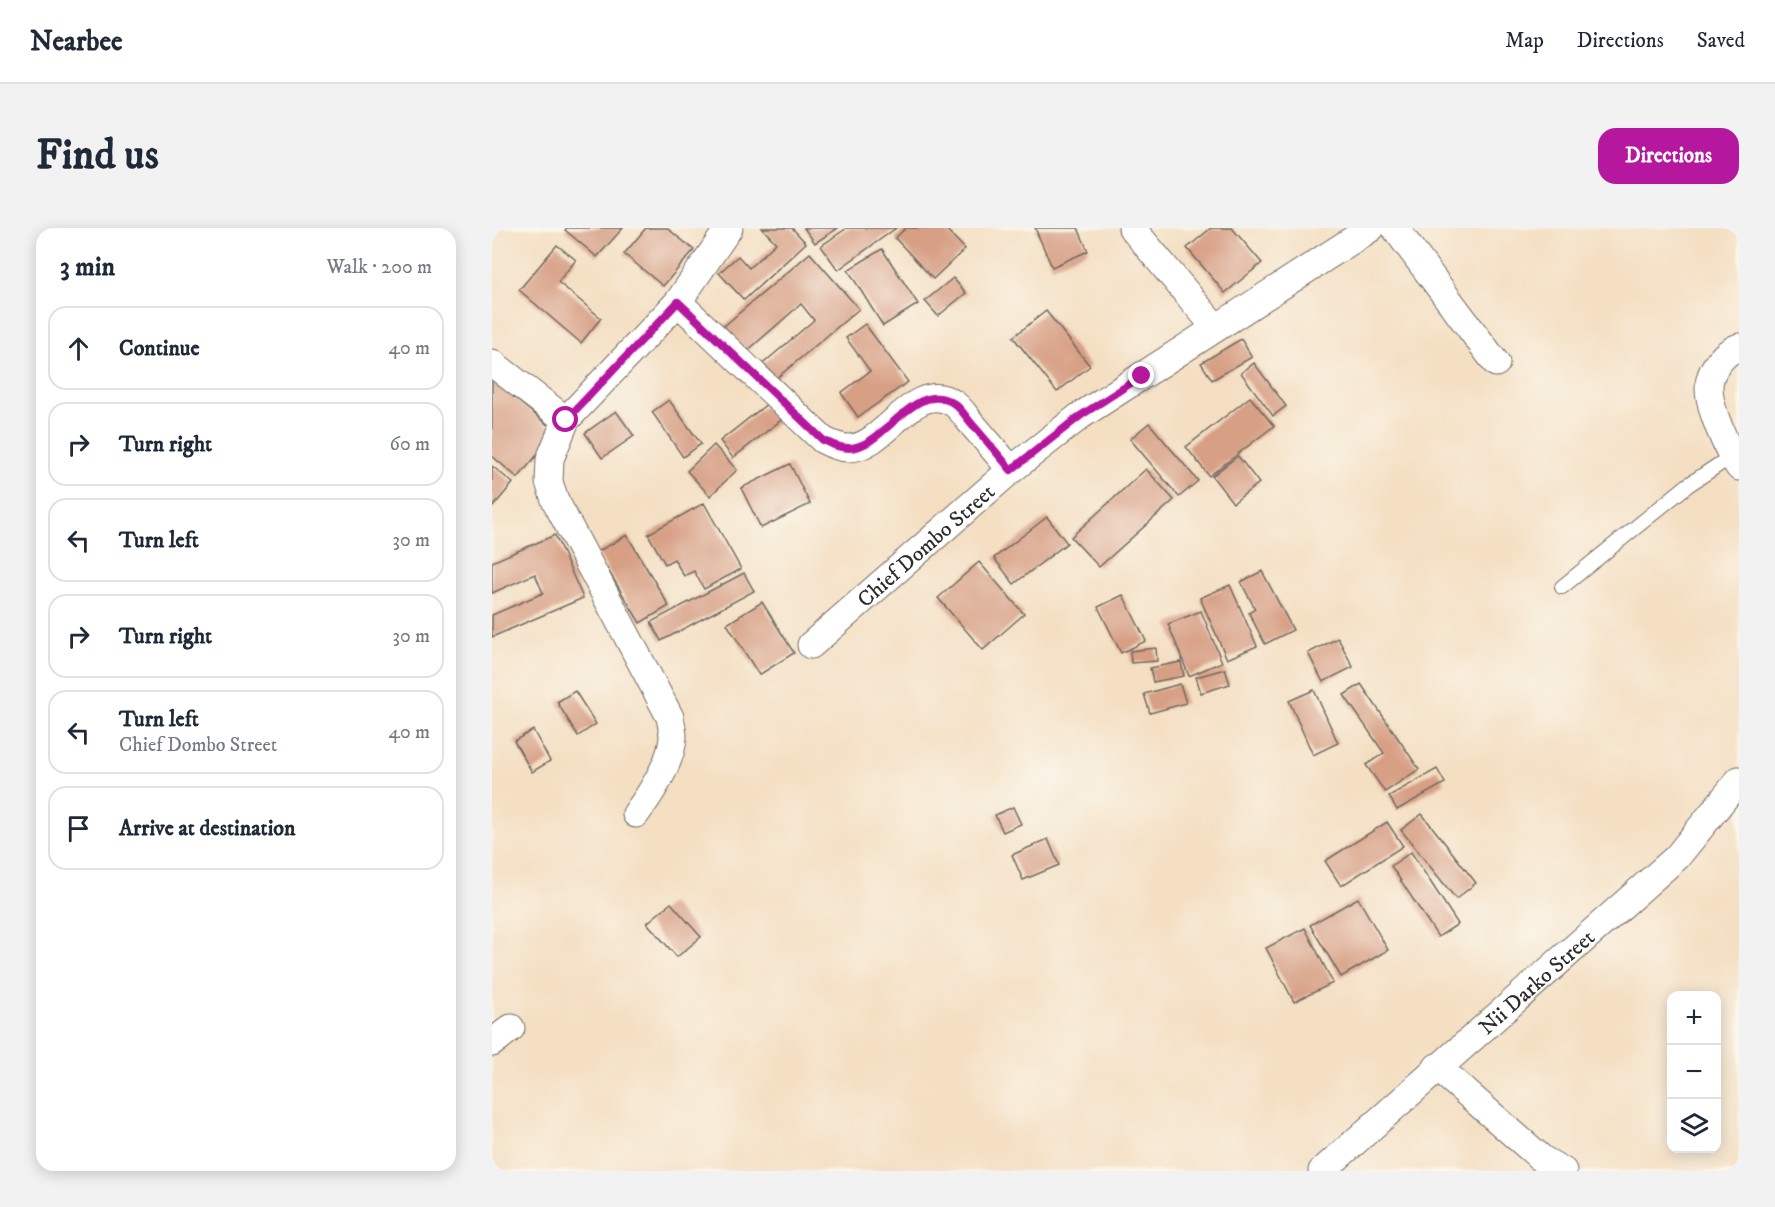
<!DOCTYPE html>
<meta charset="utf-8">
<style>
body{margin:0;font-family:"IM FELL DW Pica",serif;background:#f2f2f3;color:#1f2937}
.controls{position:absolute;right:18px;bottom:18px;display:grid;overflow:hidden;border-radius:12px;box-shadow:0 3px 15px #0003}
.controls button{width:54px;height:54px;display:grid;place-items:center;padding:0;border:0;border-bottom:2px solid #e0e1e3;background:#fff;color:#1f2937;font:30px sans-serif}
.stop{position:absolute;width:18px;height:18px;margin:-14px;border:4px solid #b5179e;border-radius:50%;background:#fff}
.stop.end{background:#b5179e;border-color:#fff;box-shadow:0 2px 6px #0008}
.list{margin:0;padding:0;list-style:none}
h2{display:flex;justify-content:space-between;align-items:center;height:78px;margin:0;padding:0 24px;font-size:26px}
h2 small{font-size:20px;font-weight:400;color:#747a83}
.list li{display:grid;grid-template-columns:39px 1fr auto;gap:18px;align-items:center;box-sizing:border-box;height:84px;margin:0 12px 12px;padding:0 12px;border:2px solid #e0e1e3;border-radius:18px}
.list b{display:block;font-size:22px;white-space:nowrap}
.list p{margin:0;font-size:20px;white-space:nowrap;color:#747a83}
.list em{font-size:20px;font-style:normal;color:#747a83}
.icon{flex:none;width:33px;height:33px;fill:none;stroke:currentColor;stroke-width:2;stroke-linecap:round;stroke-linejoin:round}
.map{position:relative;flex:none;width:1247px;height:943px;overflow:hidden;border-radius:18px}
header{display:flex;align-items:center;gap:36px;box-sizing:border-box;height:84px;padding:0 30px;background:#fff;border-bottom:2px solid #e0e1e3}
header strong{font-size:28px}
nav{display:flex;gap:33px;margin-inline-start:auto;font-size:21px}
.intro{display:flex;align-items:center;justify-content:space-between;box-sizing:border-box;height:144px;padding:0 36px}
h1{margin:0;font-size:42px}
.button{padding:15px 27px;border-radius:18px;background:#b5179e;color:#fff;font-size:21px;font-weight:700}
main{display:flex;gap:36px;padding:0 36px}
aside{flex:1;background:#fff;border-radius:18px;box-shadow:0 3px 15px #0003}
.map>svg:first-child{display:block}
.building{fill:#d79f84}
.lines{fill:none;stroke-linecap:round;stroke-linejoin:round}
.lane-casing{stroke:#716a60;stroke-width:16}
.street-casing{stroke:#716a60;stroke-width:29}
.lane{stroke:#fff;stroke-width:14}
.street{stroke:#fff;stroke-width:27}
.route{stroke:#b5179e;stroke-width:8}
.labels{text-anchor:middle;stroke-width:5;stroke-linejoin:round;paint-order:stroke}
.street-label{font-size:22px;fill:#2b2b2b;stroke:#fbf7ec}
</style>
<header>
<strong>Nearbee</strong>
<nav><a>Map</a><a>Directions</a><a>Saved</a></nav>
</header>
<div class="intro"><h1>Find us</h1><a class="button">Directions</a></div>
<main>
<aside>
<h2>3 min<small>Walk · 200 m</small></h2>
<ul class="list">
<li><svg class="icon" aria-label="ahead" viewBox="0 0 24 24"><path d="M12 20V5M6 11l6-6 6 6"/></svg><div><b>Continue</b></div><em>40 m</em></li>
<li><svg class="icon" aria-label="right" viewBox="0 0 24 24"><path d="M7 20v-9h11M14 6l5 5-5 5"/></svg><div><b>Turn right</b></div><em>60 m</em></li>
<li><svg class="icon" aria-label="left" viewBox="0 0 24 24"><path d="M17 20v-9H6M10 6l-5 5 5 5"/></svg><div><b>Turn left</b></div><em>30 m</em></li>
<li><svg class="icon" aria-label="right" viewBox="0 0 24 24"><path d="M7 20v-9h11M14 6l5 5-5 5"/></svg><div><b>Turn right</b></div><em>30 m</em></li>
<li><svg class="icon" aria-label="left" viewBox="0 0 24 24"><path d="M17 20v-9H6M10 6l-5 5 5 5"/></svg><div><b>Turn left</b><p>Chief Dombo Street</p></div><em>40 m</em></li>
<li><svg class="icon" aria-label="arrive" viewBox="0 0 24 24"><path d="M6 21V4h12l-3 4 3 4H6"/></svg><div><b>Arrive at destination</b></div></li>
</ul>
</aside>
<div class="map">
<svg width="1247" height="943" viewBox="0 0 1247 943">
<rect width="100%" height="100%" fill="#fbf7ec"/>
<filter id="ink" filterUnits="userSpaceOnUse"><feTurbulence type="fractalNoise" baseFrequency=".0167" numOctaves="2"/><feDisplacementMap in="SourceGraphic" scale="12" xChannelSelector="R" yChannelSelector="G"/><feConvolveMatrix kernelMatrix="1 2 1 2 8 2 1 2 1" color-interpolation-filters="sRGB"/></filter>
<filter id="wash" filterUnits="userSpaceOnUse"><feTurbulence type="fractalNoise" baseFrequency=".008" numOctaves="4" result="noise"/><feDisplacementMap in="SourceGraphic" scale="24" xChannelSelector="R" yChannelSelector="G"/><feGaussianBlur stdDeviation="1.35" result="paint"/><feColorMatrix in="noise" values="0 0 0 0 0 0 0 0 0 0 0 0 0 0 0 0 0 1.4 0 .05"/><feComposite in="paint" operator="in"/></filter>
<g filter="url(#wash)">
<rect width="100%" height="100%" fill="#f4dfc3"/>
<g id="blocks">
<g class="building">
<path d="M75,0h56l-26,29 -32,-27z"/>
<path d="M154,0h21l27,22 -31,36 -39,-32z"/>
<path d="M270,0h30l14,15 -62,57 -25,-27 19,-17 11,12 27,-25z"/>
<path d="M312,0h34l-23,15z"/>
<path d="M355,0h49l-58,42 -17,-24z"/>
<path d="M414,0h39l20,21 -32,30 -38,-41z"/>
<path d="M543,0h43l10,23 -36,16z"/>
<path d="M719,0h21l30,35 -37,30 -38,-45z"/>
<path d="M65,17l19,15 -18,22 43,36 -20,25 -62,-53z"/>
<path d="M390,21l36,55 -35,22 -35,-56z"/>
<path d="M318,25l49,56 -87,73 -13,-15 55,-47 -13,-16 -55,48 -22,-26z"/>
<path d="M461,50l13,15 -28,23 -13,-15z"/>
<path d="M554,83l44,55 -33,26 -44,-55z"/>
<path d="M373,96l43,58 -50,35 -17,-24 29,-22 -24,-33z"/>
<path d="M749,111l11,18 -40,23 -11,-17z"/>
<path d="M762,135l32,43 -13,10 -32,-43z"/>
<path d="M0,151l64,53 -38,46 -26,-22z"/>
<path d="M758,169l24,29 -65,50 -23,-29z"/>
<path d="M177,172l32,44 -18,13 -31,-45z"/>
<path d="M280,172l13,17 -52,41 -13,-17z"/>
<path d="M124,183l18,25 -32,22 -17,-25z"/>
<path d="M657,195l49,58 -19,16 -49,-58z"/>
<path d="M222,217l23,25 -27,26 -23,-25z"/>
<path d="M746,228l21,27 -26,20 -21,-27z"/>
<path d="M298,236l20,40 -49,24 -20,-40z"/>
<path d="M0,238l21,17 -21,25z"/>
<path d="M654,241l28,31 -75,67 -28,-30z"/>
<path d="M212,275l37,66 -37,20 -10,-18 -10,5 -10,-17 -9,5 -17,-30z"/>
<path d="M555,289l20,26 -53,41 -20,-26z"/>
<path d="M63,307l28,63 -91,39v-22l51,-22 -8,-19 -43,19v-31z"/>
<path d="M135,307l42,71 -29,17 -43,-71z"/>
<path d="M487,334l45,52 -41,36 -45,-52z"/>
<path d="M770,343l31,59 -28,14 -16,-31 6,-4 -14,-27z"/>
<path d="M252,345l10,18 -93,50 -10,-19z"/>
<path d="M738,357l27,61 -30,13 -27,-61z"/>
<path d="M631,367l23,46 -25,12 -23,-46z"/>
<path d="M270,374l32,51 -35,22 -32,-51z"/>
<path d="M709,383l21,51 -33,14 -21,-52z"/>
<path d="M846,410l15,29 -30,15 -15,-29z"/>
<path d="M664,420l1,13 -26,2 -1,-12z"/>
<path d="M689,434l3,14 -31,6 -3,-14z"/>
<path d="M733,441l5,15 -29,9 -5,-16z"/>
<path d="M688,456l6,19 -36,10 -6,-19z"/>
<path d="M869,456l58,85 -34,23 -19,-27 18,-12 -40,-58z"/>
<path d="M822,462l24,53 -25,12 -24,-54z"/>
<path d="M83,463l21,33 -18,12 -21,-34z"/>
<path d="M41,502l17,31 -18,11 -18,-31z"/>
<path d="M945,541l8,14 -48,27 -8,-14z"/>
<path d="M521,579l8,17 -18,8 -8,-17z"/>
<path d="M930,586l54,69 -20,16 -55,-69z"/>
<path d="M895,594l16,24 -62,40 -16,-25z"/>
<path d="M556,611l11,26 -36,15 -11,-25z"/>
<path d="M919,624l47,72 -20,13 -47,-71z"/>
<path d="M866,670l30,52 -47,27 -31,-52z"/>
<path d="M179,675l30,34 -24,20 -30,-34z"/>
<path d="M813,700l28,55 -39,19 -28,-54z"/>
</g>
</g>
</g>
<g filter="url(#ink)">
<use href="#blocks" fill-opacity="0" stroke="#716a60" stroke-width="1.5"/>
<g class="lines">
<g class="lane-casing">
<path id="lane" d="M1070,359l126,-102 44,-29"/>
</g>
<g class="street-casing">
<g id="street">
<path d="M640,0l84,100"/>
<path d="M903,0l101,135"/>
<path d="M186,74l145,138c8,4 16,8 26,8 36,0 65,-70 104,-45 7,4 13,14 19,21 13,15 26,30 39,46"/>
<path d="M1247,119c-15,5 -30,23 -30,40 0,22 18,62 30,80"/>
<path d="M0,135l74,57"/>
<path id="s1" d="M319,417l200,-175 69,-54 291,-188"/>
<path d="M144,586c14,-19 36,-53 37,-77 0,-7 -2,-13 -3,-20l-115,-217 -6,-18 1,-23 16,-39 112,-118 51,-74"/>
<path d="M0,815l19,-15"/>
<path d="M945,839l105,92 21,12"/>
<path id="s2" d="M830,943l355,-314 62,-77"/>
</g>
</g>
<use href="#lane" class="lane"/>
<use href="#street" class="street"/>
</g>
</g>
<g class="lines" filter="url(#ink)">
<path class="route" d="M74,192l112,-118 145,138c8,4 16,8 26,8 36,0 65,-70 104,-45 7,4 13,14 19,21 13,15 26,30 39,46l69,-54 62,-40"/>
</g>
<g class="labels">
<g class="street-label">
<text dy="8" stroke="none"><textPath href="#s1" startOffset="152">Chief Dombo Street</textPath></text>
<text dy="8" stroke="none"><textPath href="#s2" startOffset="286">Nii Darko Street</textPath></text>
</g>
</g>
</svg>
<div class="controls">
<button>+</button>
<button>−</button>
<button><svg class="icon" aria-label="layers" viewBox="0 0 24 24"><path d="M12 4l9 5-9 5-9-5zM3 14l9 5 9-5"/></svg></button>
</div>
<div class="stop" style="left:74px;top:192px"></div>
<div class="stop end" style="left:650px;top:148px"></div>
</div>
</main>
